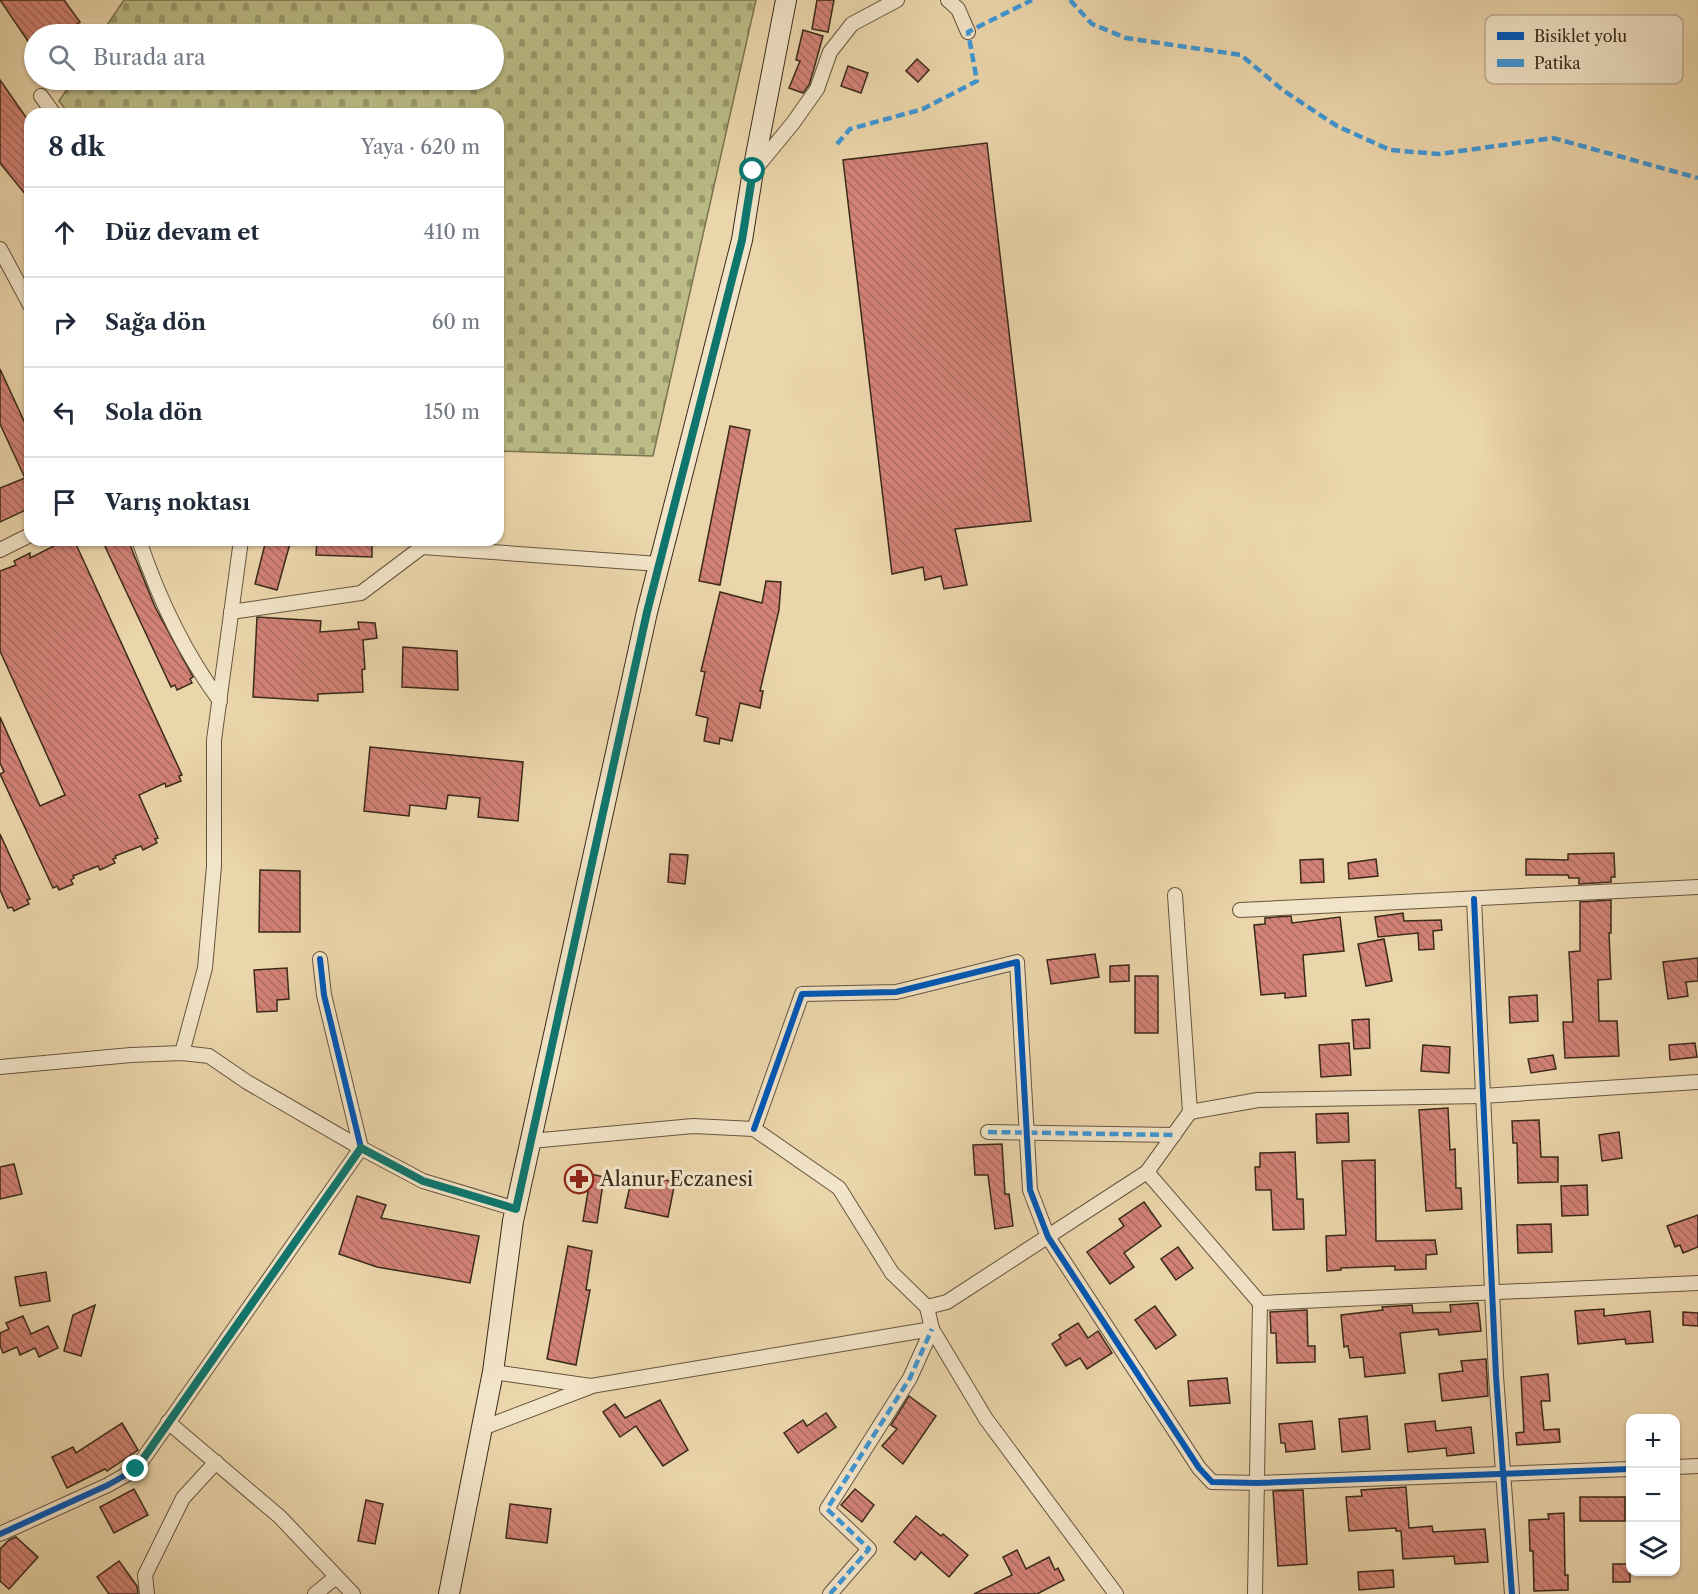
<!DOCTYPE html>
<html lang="tr">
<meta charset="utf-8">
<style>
body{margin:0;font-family:"Libre Caslon Text",serif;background:#f6f6f7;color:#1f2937}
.controls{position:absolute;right:18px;bottom:18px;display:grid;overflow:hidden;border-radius:12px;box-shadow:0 2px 4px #0004}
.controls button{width:54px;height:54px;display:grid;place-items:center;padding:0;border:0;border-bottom:2px solid #e0e1e3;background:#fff;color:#1f2937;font:30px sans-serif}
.stop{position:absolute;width:18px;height:18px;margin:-14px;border:4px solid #0f766e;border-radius:50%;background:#fff}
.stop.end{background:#0f766e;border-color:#fff;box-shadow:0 2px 6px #0008}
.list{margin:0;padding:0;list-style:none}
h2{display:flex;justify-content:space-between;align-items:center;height:78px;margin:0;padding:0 24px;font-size:26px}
h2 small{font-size:20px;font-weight:400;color:#747a83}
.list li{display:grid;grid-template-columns:39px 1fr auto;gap:18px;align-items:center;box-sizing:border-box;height:90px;padding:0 24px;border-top:2px solid #e0e1e3}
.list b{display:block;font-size:22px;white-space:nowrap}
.list em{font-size:20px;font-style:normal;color:#747a83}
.icon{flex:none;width:33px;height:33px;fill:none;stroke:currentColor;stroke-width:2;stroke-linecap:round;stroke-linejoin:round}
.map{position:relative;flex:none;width:1698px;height:1594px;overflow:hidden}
.search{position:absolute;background:#fff;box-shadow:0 2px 4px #0004;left:24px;top:24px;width:480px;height:66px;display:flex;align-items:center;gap:15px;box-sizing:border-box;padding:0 21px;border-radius:33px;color:#747a83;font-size:22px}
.panel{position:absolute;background:#fff;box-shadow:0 2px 4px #0004;left:24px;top:108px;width:480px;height:438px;border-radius:18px}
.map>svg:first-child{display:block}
.cemetery{fill:url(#cemetery-stones);stroke:#7a7350;stroke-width:1.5}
.building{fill:url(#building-back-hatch);stroke:#3a2a1a;stroke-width:1.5}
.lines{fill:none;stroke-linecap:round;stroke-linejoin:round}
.street-casing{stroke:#66553e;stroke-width:16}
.secondary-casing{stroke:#3a2a1a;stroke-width:22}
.street{stroke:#f2e4c8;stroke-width:14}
.secondary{stroke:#f2e4c8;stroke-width:20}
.quiet{stroke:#3e96d4;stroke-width:4.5;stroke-dasharray:9 4.5;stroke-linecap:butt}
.cycleway-casing{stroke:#f2e4c8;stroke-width:10}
.cycleway{stroke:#0057b8;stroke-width:6}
.route{stroke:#0f766e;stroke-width:8}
.labels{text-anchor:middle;stroke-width:6;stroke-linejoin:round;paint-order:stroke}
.poi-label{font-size:20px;fill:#3a2a1a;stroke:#f2e4c8;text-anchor:start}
.key{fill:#f2e4c8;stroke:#bbac94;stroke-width:1.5}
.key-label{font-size:16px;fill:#3a2a1a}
</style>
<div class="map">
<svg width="1698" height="1594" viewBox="0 0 1698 1594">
<defs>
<pattern id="cemetery-stones" width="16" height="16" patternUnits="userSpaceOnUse" patternTransform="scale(1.5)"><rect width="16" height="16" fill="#bbbc86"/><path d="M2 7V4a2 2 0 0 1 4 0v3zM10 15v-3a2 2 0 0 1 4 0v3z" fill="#99996d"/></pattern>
<pattern id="building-back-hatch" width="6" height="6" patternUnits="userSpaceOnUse" patternTransform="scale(1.5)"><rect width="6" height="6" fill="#d28276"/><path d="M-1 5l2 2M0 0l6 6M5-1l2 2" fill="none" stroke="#ab6b60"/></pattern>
</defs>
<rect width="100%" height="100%" fill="#ebd5aa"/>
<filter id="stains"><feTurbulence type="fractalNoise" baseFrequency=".00333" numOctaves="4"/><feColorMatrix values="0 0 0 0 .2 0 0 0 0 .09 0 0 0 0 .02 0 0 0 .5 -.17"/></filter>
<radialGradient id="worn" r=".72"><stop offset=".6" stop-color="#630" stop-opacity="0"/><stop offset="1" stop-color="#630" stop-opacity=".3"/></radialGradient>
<path class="cemetery" d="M124,0h632l-103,456 -155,-5v-337h-429l-10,-13 14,-21h421v-46h-393z"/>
<g class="building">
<path d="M0,0h64l16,22 -17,12h-29v16z"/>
<path d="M817,0h17l-6,32 -16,-3z"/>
<path d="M803,30l20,6 -10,36 -4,13 -6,8 -14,-5 11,-27 -4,-1z"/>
<path d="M917,59l12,11 -11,12 -12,-11z"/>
<path d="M848,66l20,7 -7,20 -20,-7z"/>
<path d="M0,80l30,43v77l-30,-37z"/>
<path d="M987,143l44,378 -76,8 12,56 -23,4 -3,-13 -16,4 -2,-13 -31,7 -49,-414z"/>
<path d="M0,369l30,65v74l-30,14v-34l25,-10 -25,-54z"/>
<path d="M730,426l20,4 -30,155 -21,-4z"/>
<path d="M62,540h12l108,235 -3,1 2,5 -15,6 -1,-4 -26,12 19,43 -3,1 2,4 -14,7 -2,-4 -26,10 1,2 -3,1 2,4 -15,7 -2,-4 -25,10 1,2 -3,2 2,4 -14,6 -2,-4 -4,2 -53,-114 4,-2 -4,-9v-46l40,89 25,-11 -65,-144v-80l16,-6 -2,-4 16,-8v5l24,-12 -1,-2z"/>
<path d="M102,540h26l27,67 38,70 -3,2 2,4 -15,7 -2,-5 -4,2z"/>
<path d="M266,540h25l-14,50 -22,-6z"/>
<path d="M317,540h55v17l-56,-2z"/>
<path d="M766,581l15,1 -2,28 -19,81h3l-3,17 -20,-5 -8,38 -12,-3 -1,6 -15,-3 4,-23 -12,-3 9,-43 -4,-1 19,-79 42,11z"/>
<path d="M257,617l64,4 -1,11 39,-3 -1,-7 17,1 2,15 -14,2 2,29 -3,1 1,22 -45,2v7l-65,-4z"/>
<path d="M403,647l54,4 1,39 -56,-3z"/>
<path d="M370,747l153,15 -5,59 -40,-4 2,-19 -32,-3 -2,14 -36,-4 -1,11 -45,-5z"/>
<path d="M0,834l30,65 -3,1 2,4 -15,7 -2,-4 -4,1 -8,-18z"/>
<path d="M1614,853l1,24h-4v5l-32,2v-6h-10l-1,-3h-42v-16l42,1v-6z"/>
<path d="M670,854l18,1 -3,29 -17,-2z"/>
<path d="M1323,859l1,23 -23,1 -1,-23z"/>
<path d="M1376,859l2,17 -29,3 -1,-16z"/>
<path d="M260,870l40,1v61h-41z"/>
<path d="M1611,900v33h-2l2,46 -13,1 1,41h18l2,35 -54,2 -2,-36h10l-4,-70 11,-1v-49z"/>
<path d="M1403,913l1,8 37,-1 1,10 -9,1 1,18 -15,1 -1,-17 -40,4 -3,-20z"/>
<path d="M1291,916l1,7 48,-6 4,34 -41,4 3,41 -21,2v-5l-24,2 -7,-70 11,-1v-6z"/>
<path d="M1384,939l8,42 -26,5 -8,-42z"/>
<path d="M1095,954l4,23 -48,7 -4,-24z"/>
<path d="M1698,958v23l-12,1 2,14 -20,3 -5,-37z"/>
<path d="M1129,965v16l-19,1v-16z"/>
<path d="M287,968l2,31 -12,1v11l-20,1 -3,-42z"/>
<rect x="1135" y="976" width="23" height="57"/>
<path d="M1537,995l1,26 -28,2 -1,-26z"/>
<path d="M1369,1019l1,29 -16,1 -2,-29z"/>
<path d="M1349,1043l2,32 -30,2 -2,-32z"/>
<path d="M1695,1043l2,14 -27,3 -1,-15z"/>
<path d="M1423,1045l27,2 -1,26 -28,-2z"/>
<path d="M1553,1055l3,14 -25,4 -3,-14z"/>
<path d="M1448,1108l2,42 5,-1 1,39h5l1,21 -36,2 -7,-101z"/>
<path d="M1348,1113l1,29 -32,1 -1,-29z"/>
<path d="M1539,1120l2,37h17v25l-40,1 -1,-40h-4l-1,-22z"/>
<path d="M1619,1132l3,26 -20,3 -3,-26z"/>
<path d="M1002,1144l3,50h4l4,32 -18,3 -7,-54h-13l-2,-30z"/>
<path d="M1295,1152l2,47h6l1,30 -31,1 -2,-40h-15l-1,-23h5v-14z"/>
<path d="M1375,1160l1,81 59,-1 2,14 -11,1v14l-31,1v-4l-54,2v2l-14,1 -1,-35 20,-1 -4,-74z"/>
<path d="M14,1164l8,30 -22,5v-32z"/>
<path d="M633,1173l42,9 -7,35 -43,-9z"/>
<path d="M591,1174l13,3 -7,46 -14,-2z"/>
<path d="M1587,1185l1,30 -26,1 -1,-30z"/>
<path d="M357,1196l29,9 -5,13 98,18 -9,47 -93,-16 -38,-13z"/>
<path d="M1144,1202l17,24 -37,27 10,14 -24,17 -23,-32 37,-26 -5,-7z"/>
<path d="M1698,1215v32l-15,6 -3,-8 -5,2 -8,-21z"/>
<path d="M1551,1224l1,28 -34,1 -1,-28z"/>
<path d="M568,1246l24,5 -6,39h4l-14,75 -29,-6z"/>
<path d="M1178,1247l15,21 -17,12 -15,-21z"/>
<path d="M46,1272l4,29 -30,5 -5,-29z"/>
<path d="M1478,1303l3,28 -42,4 -1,-6 -38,4 5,40 -40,4 -2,-20 -13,1 -2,-12 -4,1 -3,-32 42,-5 -1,-3 30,-2 1,8 38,-1 -1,-7z"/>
<path d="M95,1305l-14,51 -17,-5 9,-36z"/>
<path d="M1155,1306l21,29 -20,14 -21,-29z"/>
<path d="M1604,1309v7l46,-5 3,31 -27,2 -1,-5 -47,5 -3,-33z"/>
<path d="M1307,1310l1,36h7v16l-38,1 -1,-30h-5l-1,-21z"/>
<path d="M1683,1312l15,1v13l-15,-1z"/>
<path d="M23,1316l8,18 17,-8 10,22 -19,9 -4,-9 -15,7 -3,-8 -14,6 -3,-8v-12l9,-4 -3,-6z"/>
<path d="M1078,1323l10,15 10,-7 14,22 -25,16 -7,-11 -14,8 -14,-22 9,-6 -2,-3z"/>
<path d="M1486,1359l2,37 -46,5 -3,-27 24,-3 -2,-10z"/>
<path d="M1548,1374l2,27h-9l3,29 15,-1 1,13 -43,3 -1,-12 8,-1 -3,-55z"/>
<path d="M1227,1378l3,25 -40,3 -2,-25z"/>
<path d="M909,1396l27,20 -33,48 -21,-18 15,-17 -6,-4z"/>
<path d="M660,1400l28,50 -25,16 -27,-40 -16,11 -17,-25 12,-8 10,14z"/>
<path d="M826,1413l10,14 -38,26 -14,-20 19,-13 4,6z"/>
<path d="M1367,1416l3,33 -28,3 -3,-33z"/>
<path d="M1312,1421l3,28 -29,3 -1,-9h-4l-2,-19z"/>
<path d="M1435,1421l1,10 35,-4 3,26 -27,3 -1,-8 -38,4 -3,-28z"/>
<path d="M122,1423l16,27 -31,21 -2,-2 -38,19 -15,-31 21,-10 3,6z"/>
<path d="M1406,1487l3,41 23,-2 1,6 52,-3 3,33 -33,2 -1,-8 -51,3 -2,-28h-5v-3l-47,3 -3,-34 16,-1 -1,-6z"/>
<path d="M134,1489l14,26 -34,18 -14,-26z"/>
<path d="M855,1489l19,16 -12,17 -21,-17z"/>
<path d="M1303,1490l4,74 -29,2 -5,-75z"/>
<rect x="1580" y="1497" width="45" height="24"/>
<path d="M366,1500l17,4 -8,40 -17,-3z"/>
<path d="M510,1504l41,5 -4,34 -41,-5z"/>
<path d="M1564,1513l1,62h3v15l-34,1 -1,-40h-3l-1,-31 20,-1 -1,-5z"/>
<path d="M916,1516l25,20 2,-2 25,21 -19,22 -28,-25 -6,8 -21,-18z"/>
<path d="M16,1537l22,20 -29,32 -9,-8v-32l9,-9z"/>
<path d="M1017,1550l9,19 23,-12 6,13 3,-2 6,12 -27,14h-63l38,-19 -9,-18z"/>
<path d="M119,1561l18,25 1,8h-29l-12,-17z"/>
<rect x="1613" y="1564" width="17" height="18"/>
<path d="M1393,1570l1,17 -35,3 -1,-18z"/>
</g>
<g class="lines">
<g class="street-casing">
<g id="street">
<path d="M948,0l10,9 10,23"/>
<path d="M41,96l13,18"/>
<path d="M756,168l37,-45 24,-34 13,-37 22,-28 45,-24"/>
<path d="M0,249l30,56"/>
<path d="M139,540c19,57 45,112 81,161"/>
<path d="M0,550l30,-15"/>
<path d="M231,612l130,-19 61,-46 237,17"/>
<path d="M1474,899l22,477 16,218"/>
<path d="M1240,910l458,-23"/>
<path d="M182,1053l23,-85 9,-102v-126l27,-200"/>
<path d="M0,1067l131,-12 51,-2 27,3 38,26 114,66 62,33 93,28"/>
<path d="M1190,1112l68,-12 224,-4 216,-14"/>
<path d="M754,1129l48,-135 94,-2 121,-30 13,228 18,47 151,231 13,14 45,1 373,-14"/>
<path d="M988,1132l186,3"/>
<path d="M531,1141l162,-15 61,3 85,59 53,85 35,34 20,-5 200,-130 113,131 -5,291"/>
<path d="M1147,1172l43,-60 -15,-217"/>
<path d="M1260,1303l438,-20"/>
<path d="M927,1307l5,22 54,90 130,175"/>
<path d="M493,1372l98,14 341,-57"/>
<path d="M168,1422l112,95 73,77"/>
<path d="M480,1429l110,-42"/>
<path d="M1676,1467l22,-1"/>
<path d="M0,1534l108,-49 28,-16 225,-321 -37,-153 -4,-36"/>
<path d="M147,1594l-2,-19 38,-77 33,-36"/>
<path d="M315,1594l21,-17"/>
<path d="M830,1594l39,-45 -42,-40 83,-131 22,-49"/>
</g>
</g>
<g class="secondary-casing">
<path id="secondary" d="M449,1594l44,-222 20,-151 134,-609 95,-372 11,-69 33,-171"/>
</g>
<use href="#street" class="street"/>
<use href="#secondary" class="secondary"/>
<g class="quiet">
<path d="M1070,0l22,24 34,14 115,17 43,36 53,35 53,24 49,4 114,-16 145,40"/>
<path d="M837,144l13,-15 73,-20 54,-28 -9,-49 64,-32"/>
<path d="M988,1132l186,3"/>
<path d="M830,1594l39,-45 -42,-40 83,-131 22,-49"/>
</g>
<g class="cycleway-casing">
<g id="cycleway">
<path d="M1474,899l22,477 16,218"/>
<path d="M754,1129l48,-135 94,-2 121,-30 13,228 18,47 151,231 13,14 45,1 373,-14"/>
<path d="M0,1534l108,-49 28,-16 225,-321 -37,-153 -4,-36"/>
</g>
</g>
<use href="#cycleway" class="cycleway"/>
</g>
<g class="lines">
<path class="route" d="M136,1469l225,-321 62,33 93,28 131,-597 95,-372 11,-69"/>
</g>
<defs>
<g id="pharmacy-ring" transform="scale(1.5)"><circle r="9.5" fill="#f2e4c8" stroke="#8f2418" stroke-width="1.5"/><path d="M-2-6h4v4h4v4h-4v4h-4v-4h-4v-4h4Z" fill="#8f2418"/></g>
</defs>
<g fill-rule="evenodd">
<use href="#pharmacy-ring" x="579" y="1179"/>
</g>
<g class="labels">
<g class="poi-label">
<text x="600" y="1186">Alanur Eczanesi</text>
</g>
</g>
<rect x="1485" y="15" width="198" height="69" rx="9" class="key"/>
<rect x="1497" y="32" width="27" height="8" fill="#0057b8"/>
<rect x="1497" y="59" width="27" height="8" fill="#3e96d4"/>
<g class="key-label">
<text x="1534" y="42">Bisiklet yolu</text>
<text x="1534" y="69">Patika</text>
</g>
<rect width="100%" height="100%" filter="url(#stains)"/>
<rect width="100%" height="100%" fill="url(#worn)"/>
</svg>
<div class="controls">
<button>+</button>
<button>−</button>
<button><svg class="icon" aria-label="layers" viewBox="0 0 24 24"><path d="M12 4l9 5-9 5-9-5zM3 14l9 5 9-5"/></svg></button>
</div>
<div class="stop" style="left:753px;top:171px"></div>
<div class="stop end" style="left:136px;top:1469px"></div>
<div class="search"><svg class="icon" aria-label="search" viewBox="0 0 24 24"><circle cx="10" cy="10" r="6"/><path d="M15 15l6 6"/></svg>Burada ara</div>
<section class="panel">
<h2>8 dk<small>Yaya · 620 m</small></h2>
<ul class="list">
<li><svg class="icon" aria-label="ahead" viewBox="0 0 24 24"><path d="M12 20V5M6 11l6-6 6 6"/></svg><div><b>Düz devam et</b></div><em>410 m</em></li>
<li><svg class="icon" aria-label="right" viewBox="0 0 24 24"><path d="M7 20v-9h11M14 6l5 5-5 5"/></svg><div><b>Sağa dön</b></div><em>60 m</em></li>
<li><svg class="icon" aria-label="left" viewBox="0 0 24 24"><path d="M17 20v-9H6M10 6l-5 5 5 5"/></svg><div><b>Sola dön</b></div><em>150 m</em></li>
<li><svg class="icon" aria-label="arrive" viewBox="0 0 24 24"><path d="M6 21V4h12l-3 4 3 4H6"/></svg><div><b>Varış noktası</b></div></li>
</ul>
</section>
</div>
